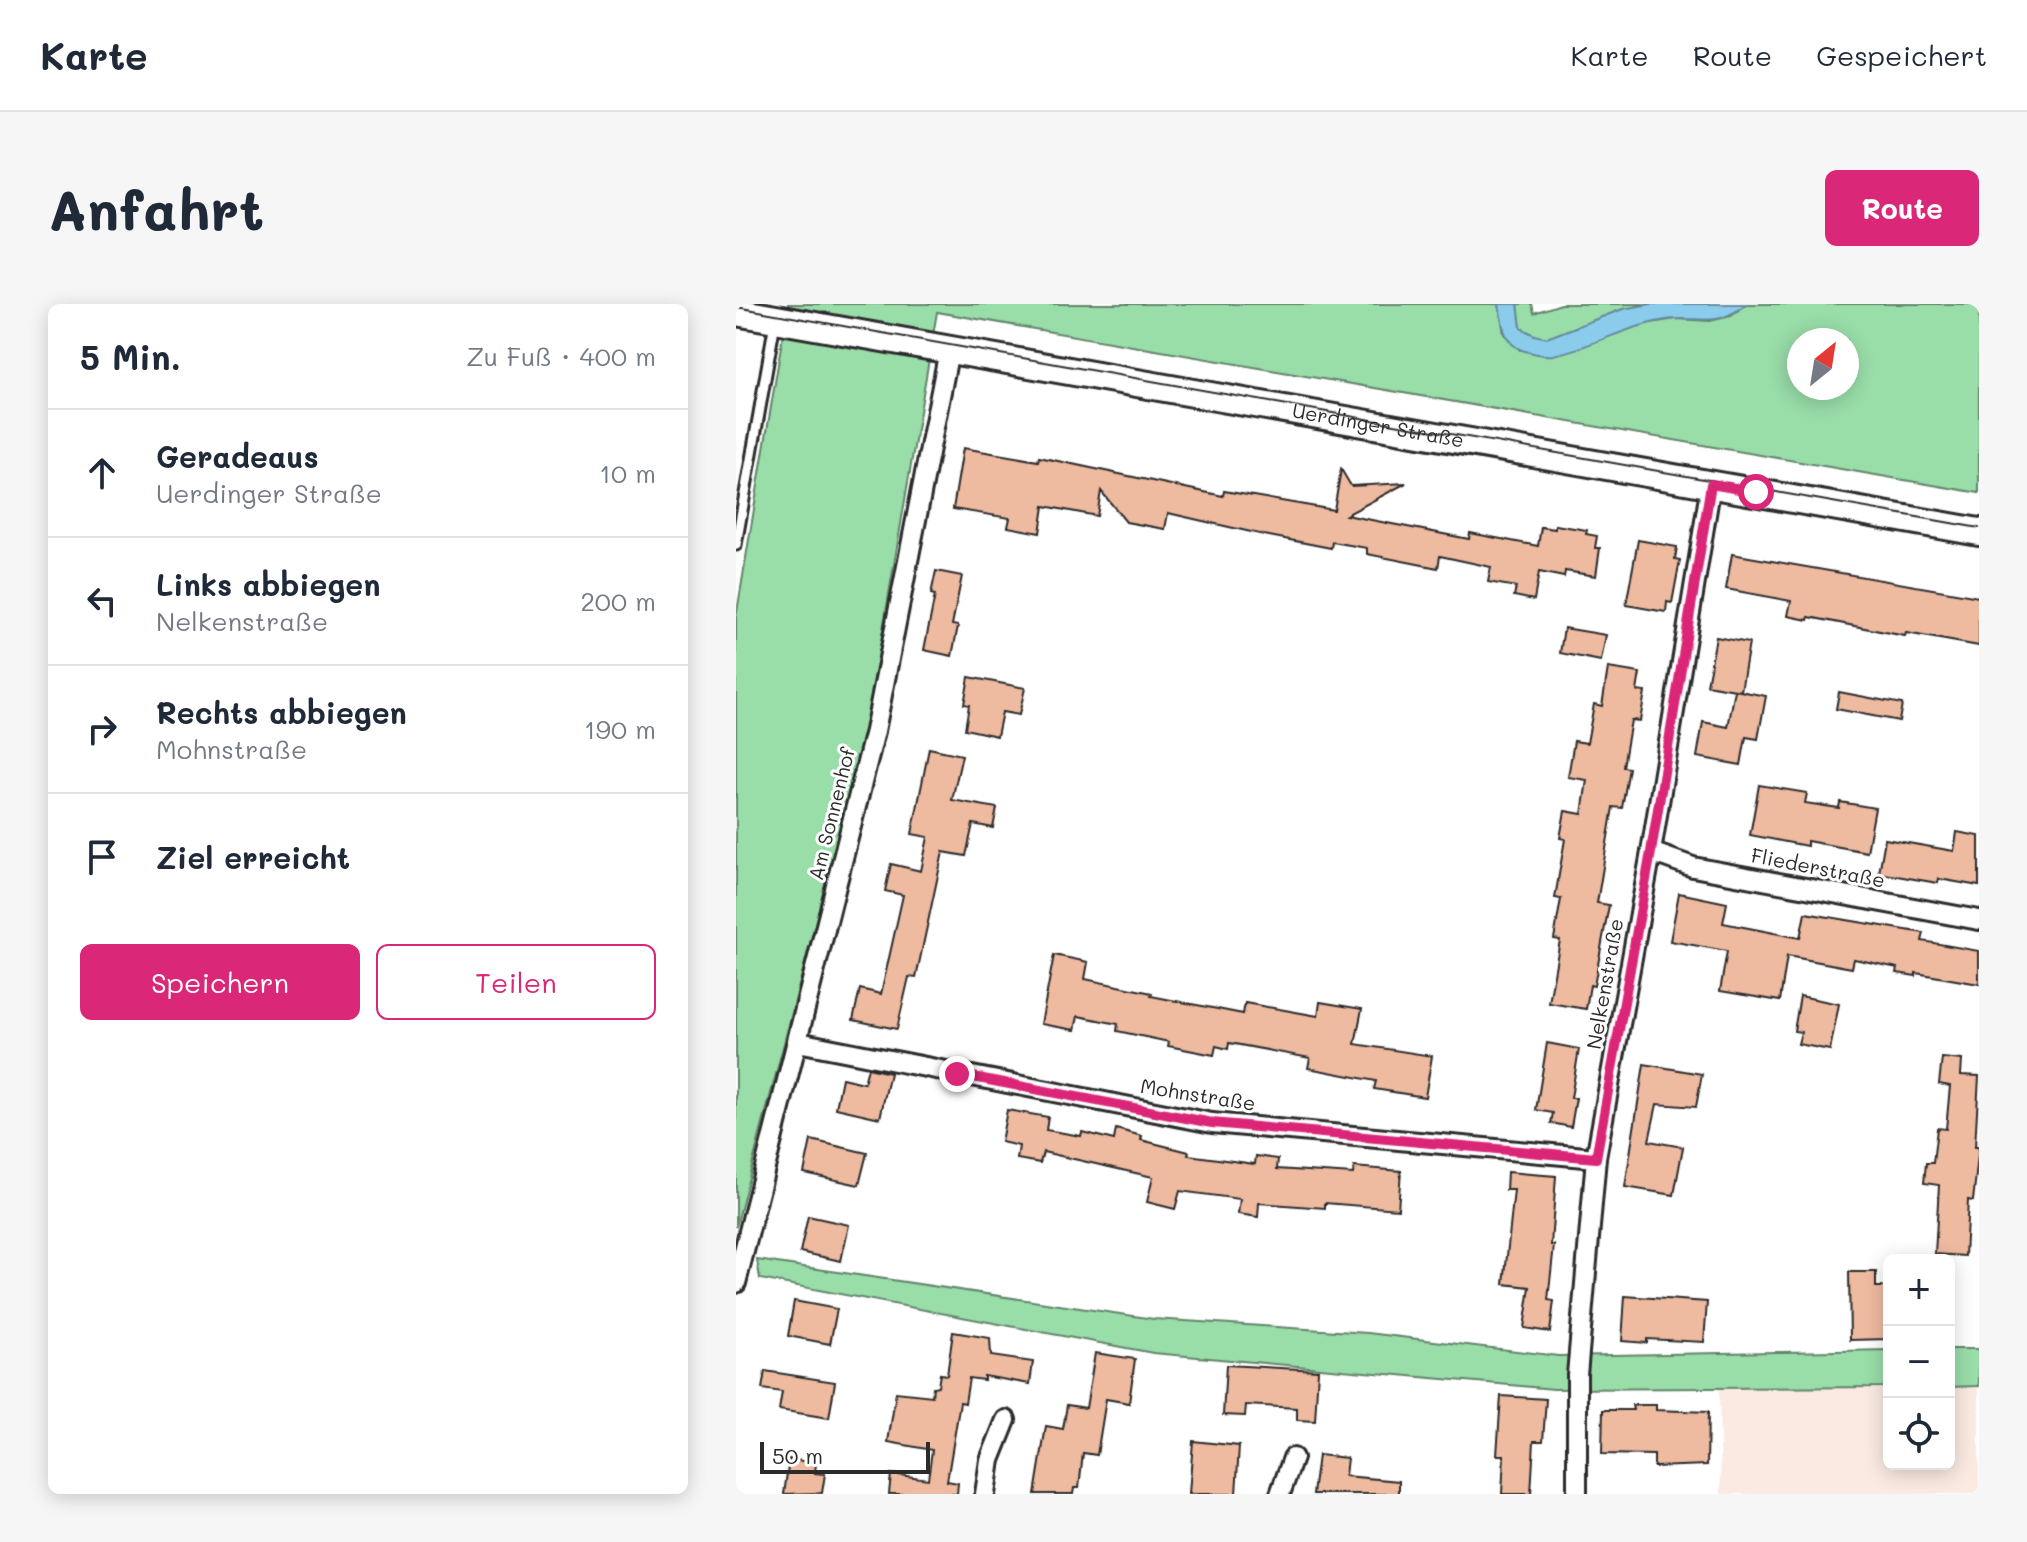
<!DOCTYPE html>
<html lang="de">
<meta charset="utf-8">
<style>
body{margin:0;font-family:Mali,sans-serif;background:#f6f6f7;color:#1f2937}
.controls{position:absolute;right:24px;bottom:24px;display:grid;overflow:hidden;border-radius:12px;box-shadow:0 4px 20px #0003}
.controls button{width:72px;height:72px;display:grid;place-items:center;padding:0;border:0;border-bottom:2px solid #e0e1e3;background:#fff;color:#1f2937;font:40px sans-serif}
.compass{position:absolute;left:1051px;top:24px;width:72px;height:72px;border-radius:50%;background:#fff;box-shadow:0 4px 20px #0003;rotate:30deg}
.scale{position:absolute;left:24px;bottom:20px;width:170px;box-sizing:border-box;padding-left:8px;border:4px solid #2b2b2b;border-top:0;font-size:22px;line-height:28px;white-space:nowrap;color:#2b2b2b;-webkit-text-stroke:6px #fff;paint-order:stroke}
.stop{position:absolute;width:24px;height:24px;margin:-18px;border:6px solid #db2777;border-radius:50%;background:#fff}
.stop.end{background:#db2777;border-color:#fff;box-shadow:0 2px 8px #0008}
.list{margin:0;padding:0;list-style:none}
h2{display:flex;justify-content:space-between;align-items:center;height:104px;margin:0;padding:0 32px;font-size:34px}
h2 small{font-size:26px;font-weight:400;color:#747a83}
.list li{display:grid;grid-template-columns:52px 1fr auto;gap:24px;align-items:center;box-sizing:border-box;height:128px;padding:0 32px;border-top:2px solid #e0e1e3}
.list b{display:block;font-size:30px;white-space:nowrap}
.list p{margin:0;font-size:26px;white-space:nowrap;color:#747a83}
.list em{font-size:26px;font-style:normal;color:#747a83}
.actions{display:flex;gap:16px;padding:24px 32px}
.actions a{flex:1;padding:18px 0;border:2px solid #db2777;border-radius:12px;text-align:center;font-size:28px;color:#db2777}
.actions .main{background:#db2777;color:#fff}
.icon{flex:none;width:44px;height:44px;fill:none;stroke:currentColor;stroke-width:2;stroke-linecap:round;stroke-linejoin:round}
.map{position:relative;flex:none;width:1243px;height:1190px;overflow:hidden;border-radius:12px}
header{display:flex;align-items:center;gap:48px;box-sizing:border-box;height:112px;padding:0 40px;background:#fff;border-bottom:2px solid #e0e1e3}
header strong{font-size:38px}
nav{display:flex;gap:44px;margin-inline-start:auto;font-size:28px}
.intro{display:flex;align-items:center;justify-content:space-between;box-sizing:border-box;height:192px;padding:0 48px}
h1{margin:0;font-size:56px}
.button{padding:20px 36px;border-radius:12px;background:#db2777;color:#fff;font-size:28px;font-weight:700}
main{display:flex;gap:48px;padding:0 48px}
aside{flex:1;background:#fff;border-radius:12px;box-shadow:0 4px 20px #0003}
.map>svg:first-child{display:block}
.built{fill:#faeae2}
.green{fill:#99dda9;stroke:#62846a;stroke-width:2;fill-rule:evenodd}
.water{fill:#8bccec;stroke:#658c9f;stroke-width:2}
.building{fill:#eebaa0;stroke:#2b2b2b;stroke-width:2}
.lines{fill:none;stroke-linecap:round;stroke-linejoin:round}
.lane-casing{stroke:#2b2b2b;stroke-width:15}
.street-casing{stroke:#2b2b2b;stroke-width:24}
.secondary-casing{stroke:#2b2b2b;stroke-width:32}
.lane{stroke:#fff;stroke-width:9}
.street{stroke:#fff;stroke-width:18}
.secondary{stroke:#fff;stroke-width:26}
.tram{stroke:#2b2b2b;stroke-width:2}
.route{stroke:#db2777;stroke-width:10}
.labels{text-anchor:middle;stroke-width:6;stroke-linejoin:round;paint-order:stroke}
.street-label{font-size:20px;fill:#2b2b2b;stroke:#fff}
</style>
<header>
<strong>Karte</strong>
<nav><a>Karte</a><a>Route</a><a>Gespeichert</a></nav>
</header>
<div class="intro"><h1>Anfahrt</h1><a class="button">Route</a></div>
<main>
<aside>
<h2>5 Min.<small>Zu Fuß · 400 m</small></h2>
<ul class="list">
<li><svg class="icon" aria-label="ahead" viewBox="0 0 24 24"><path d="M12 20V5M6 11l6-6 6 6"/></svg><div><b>Geradeaus</b><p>Uerdinger Straße</p></div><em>10 m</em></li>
<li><svg class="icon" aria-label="left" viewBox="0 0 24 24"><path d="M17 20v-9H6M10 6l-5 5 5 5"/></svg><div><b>Links abbiegen</b><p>Nelkenstraße</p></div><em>200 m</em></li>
<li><svg class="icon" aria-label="right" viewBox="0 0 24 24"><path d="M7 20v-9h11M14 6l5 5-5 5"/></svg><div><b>Rechts abbiegen</b><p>Mohnstraße</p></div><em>190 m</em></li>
<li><svg class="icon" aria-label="arrive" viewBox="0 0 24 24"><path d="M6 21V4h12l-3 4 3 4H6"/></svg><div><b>Ziel erreicht</b></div></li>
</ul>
<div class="actions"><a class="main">Speichern</a><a>Teilen</a></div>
</aside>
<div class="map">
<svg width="1243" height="1190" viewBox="0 0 1243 1190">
<rect width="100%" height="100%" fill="#fff"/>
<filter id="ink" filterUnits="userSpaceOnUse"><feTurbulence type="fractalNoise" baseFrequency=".0125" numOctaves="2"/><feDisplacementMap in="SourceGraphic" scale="16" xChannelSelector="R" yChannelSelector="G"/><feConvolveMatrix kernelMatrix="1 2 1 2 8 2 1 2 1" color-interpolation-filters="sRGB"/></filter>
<g filter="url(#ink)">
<path class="built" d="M1243,1082v108h-258l-2,-106 170,-1v77h60v-77z"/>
<g class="green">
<path d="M52,0h711l5,30 16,16 78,-10 40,-15 38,-6 34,2 21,-5 15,-12h233v189l-1042,-181 -71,417 -130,498v-609zM1063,36h48v48h-48z"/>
<path d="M782,0h14l2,9 27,-9h90l-28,5 -76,29 -13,-3 -13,-7z"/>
<path d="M21,956l397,59 214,14 190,23 331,-6v37l-335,2 -401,-36 -393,-74z"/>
<path d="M1213,1045h30v37l-30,1z"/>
</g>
<path class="water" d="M763,0h19l3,24 13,7 13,3 76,-29 28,-5h95c-27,22 -39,14 -70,15 -44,3 -81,28 -123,36 -8,1 -23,-2 -31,-5 -19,-7 -20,-28 -23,-46z"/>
<g class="building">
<path d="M227,144l75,13 1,-4 184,39 1,-5 110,19 7,-41 10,17 55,-3 -60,32 123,24 1,-6 68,13 3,-19 14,2v-4l32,5 -1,4 11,2 -2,12h5l-4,28 -31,-5 -1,6 -25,-5 -5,28 -20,-4 2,-9 -28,-5 3,-15 -51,-11 -2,12 -71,-14v-6l-35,-6 -1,6 -67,-13 -96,-22 -3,16 -39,-7 -25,-31 -4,25 -53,-10 -4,27 -32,-6 2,-9 -57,-9z"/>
<path d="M902,236l39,7 -2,12 5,1 -8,43 -5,-1 -1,10 -40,-7z"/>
<path d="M996,250l247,43v49l-73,-13 -1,3 -96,-19 -1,3 -20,-4 3,-15 -65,-12z"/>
<path d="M200,267l26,5 -10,49 6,1 -6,30 -28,-6 11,-55 -4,-1z"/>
<path d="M828,324l42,7 -5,26 -41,-8z"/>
<path d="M980,333l33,6 -8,48 -34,-6z"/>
<path d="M872,364l32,5 -3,18 8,1 -5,29 -9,-1 -8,47 6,1 -7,40 -9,-1 -16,96 12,2 -15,81 -4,-1 -4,24 -37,-6 11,-63 -6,-1 7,-40 -6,-1 10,-59 -5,-1 5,-27 17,3 5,-34 -19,-3 6,-36 13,2 7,-39 8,2z"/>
<path d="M233,373l56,11 -6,27 -17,-3 -5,24 -32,-7 4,-24 -5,-1z"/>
<path d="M999,386l31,6 -8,43 -12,-2 -5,28 -44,-8 6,-35 25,5z"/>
<path d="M1103,388l63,12 -3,17 -63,-12z"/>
<path d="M193,444l33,7 -10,45 45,8 -4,20 -20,-4 -7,32 -23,-4 -27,126 -7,-1 -12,52 -44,-9 7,-31 21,5 22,-99 -18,-4 6,-27 30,7 7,-34 -16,-3z"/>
<path d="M1023,481l48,8 -2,10 34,5 1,-6 35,6 -8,44 -60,-11v5l-57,-11z"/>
<path d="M1221,528l22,4v50l-40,-7 -1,4 -59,-10 6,-34 69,12z"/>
<path d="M943,589l48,10 -4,20 77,15 5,-25 119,20 -2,8 57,10v33l-63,-11v3l-19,-3 1,-5 -44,-9 -2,9 -65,-12 -7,45 -60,-10 7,-40 -57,-10z"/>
<path d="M318,651l34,7 -3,17 67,14 -1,3 92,18 2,-11 73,13 2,-14 42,7 -7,35 77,12 -7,41 -51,-8 2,-8 -68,-13 2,-10 -81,-15 -1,6 -12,-3 -2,9 -46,-9 1,-4 -52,-11 1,-7 -40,-8 -3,14 -34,-6z"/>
<path d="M1064,692l39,8 -9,46 -32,-6 3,-12 -7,-1z"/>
<path d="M811,739l32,6 -8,49h5l-5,29 -20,-4 2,-10 -17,-3z"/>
<path d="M1206,754l20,2 -1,15 18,1 -4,71h4l-6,54 -5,-1 -3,56 -30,-2 4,-69 -15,-2 2,-20h7l4,-35 9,1 4,-43 -11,-2z"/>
<path d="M908,760l58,10 -6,33 -39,-3 -8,37 34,6 -9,48 -49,-8z"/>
<path d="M132,764l22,5 -10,45 -44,-10 6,-30 22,5z"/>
<path d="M271,806l41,7 -2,13 35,6 1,-4 32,8 2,-11 26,7 -1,4 48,12 -1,3 67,9 1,-8 22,3 -1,10 76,5 1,-7 47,4 -3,38 -73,-6v5l-66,-5 -1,14 -20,-3 2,-15 -60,-8 -5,18 -28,-7 6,-25 -110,-25 -3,11 -23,-4 2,-13 -18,-4z"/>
<path d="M75,836l56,13 -8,32 -55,-12z"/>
<path d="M771,868l49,4 -5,69h3l-6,55 6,1 -4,31 -26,-4 6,-41 -26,-3 10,-94h-8z"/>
<path d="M72,912l41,9 -8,36 -41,-9z"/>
<path d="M1113,968h27v15h13v52l-39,1z"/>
<path d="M889,992l82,6 -3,40 -57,-3v4l-25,-2z"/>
<path d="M58,997l43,8 -7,35 -42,-8z"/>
<path d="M217,1028l37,6 1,18 42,6 -3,22 -46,-8v4l-15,-2 -4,25 -5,-1 -13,79 11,2 -1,11h-68l2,-20 37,5 4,-29 -44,-8 8,-50 36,4 1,-9 5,-1 2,-12 7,1z"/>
<path d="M359,1049l40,6 -6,44 -23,-4 -9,56 -14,-2 -4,35h-5l-1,6h-38l11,-68 17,3 4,-24 19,3z"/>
<path d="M490,1061l92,5 -3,51 -18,-1v-12l-51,-3 -1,11 -22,-1z"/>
<path d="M29,1067l70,11 -6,36 -50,-8 3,-18 -20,-3z"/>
<path d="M765,1092l45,3 -3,42h-9l-3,53h-29l2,-39h-7z"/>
<path d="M896,1101h24v5l52,2 -1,53 -53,2v-12l-52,-1 1,-44h30z"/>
<path d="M457,1137l46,5 -3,48h-47z"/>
<path d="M582,1151l29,3 -2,18 54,5v13h-86z"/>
<path d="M53,1155l27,4 -1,10 10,1 -3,19 -38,1z"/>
</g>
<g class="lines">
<g class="lane-casing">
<path id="lane" d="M0,241l39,-223"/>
</g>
<g class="street-casing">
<g id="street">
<path d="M915,548l42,15 286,53"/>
<path d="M62,738l414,81 384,35"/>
<path d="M0,979l139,-552 74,-381"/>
<path d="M249,1190l5,-34 16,-40"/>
<path d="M544,1190l13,-36"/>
<path d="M841,1190v-119l19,-217 55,-306 60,-368"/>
</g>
</g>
<g class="secondary-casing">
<g id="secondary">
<path id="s1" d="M0,8l1243,220"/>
</g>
</g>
<use href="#lane" class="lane"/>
<use href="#street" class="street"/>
<use href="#secondary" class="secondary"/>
<path class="tram" d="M0,3l1243,221"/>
</g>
</g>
<g class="lines" filter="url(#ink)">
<path class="route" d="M221,770l255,49 384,35 55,-306 60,-368 45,8"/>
</g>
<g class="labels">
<g class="street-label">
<text dy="7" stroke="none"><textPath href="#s1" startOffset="652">Uerdinger Straße</textPath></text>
<text transform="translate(96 510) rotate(-76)" y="7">Am Sonnenhof</text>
<text transform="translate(1082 564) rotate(11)" y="7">Fliederstraße</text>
<text transform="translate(869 680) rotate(-80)" y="7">Nelkenstraße</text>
<text transform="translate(462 791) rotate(9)" y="7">Mohnstraße</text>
</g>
</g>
</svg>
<div class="controls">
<button>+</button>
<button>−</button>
<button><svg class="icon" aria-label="locate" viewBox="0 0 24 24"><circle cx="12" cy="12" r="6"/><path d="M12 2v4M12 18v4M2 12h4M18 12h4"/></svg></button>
</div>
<svg class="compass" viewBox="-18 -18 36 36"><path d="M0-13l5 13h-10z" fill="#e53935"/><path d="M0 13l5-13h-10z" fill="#747a83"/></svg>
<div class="scale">50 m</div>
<div class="stop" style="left:1020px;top:188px"></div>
<div class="stop end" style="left:221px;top:770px"></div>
</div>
</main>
